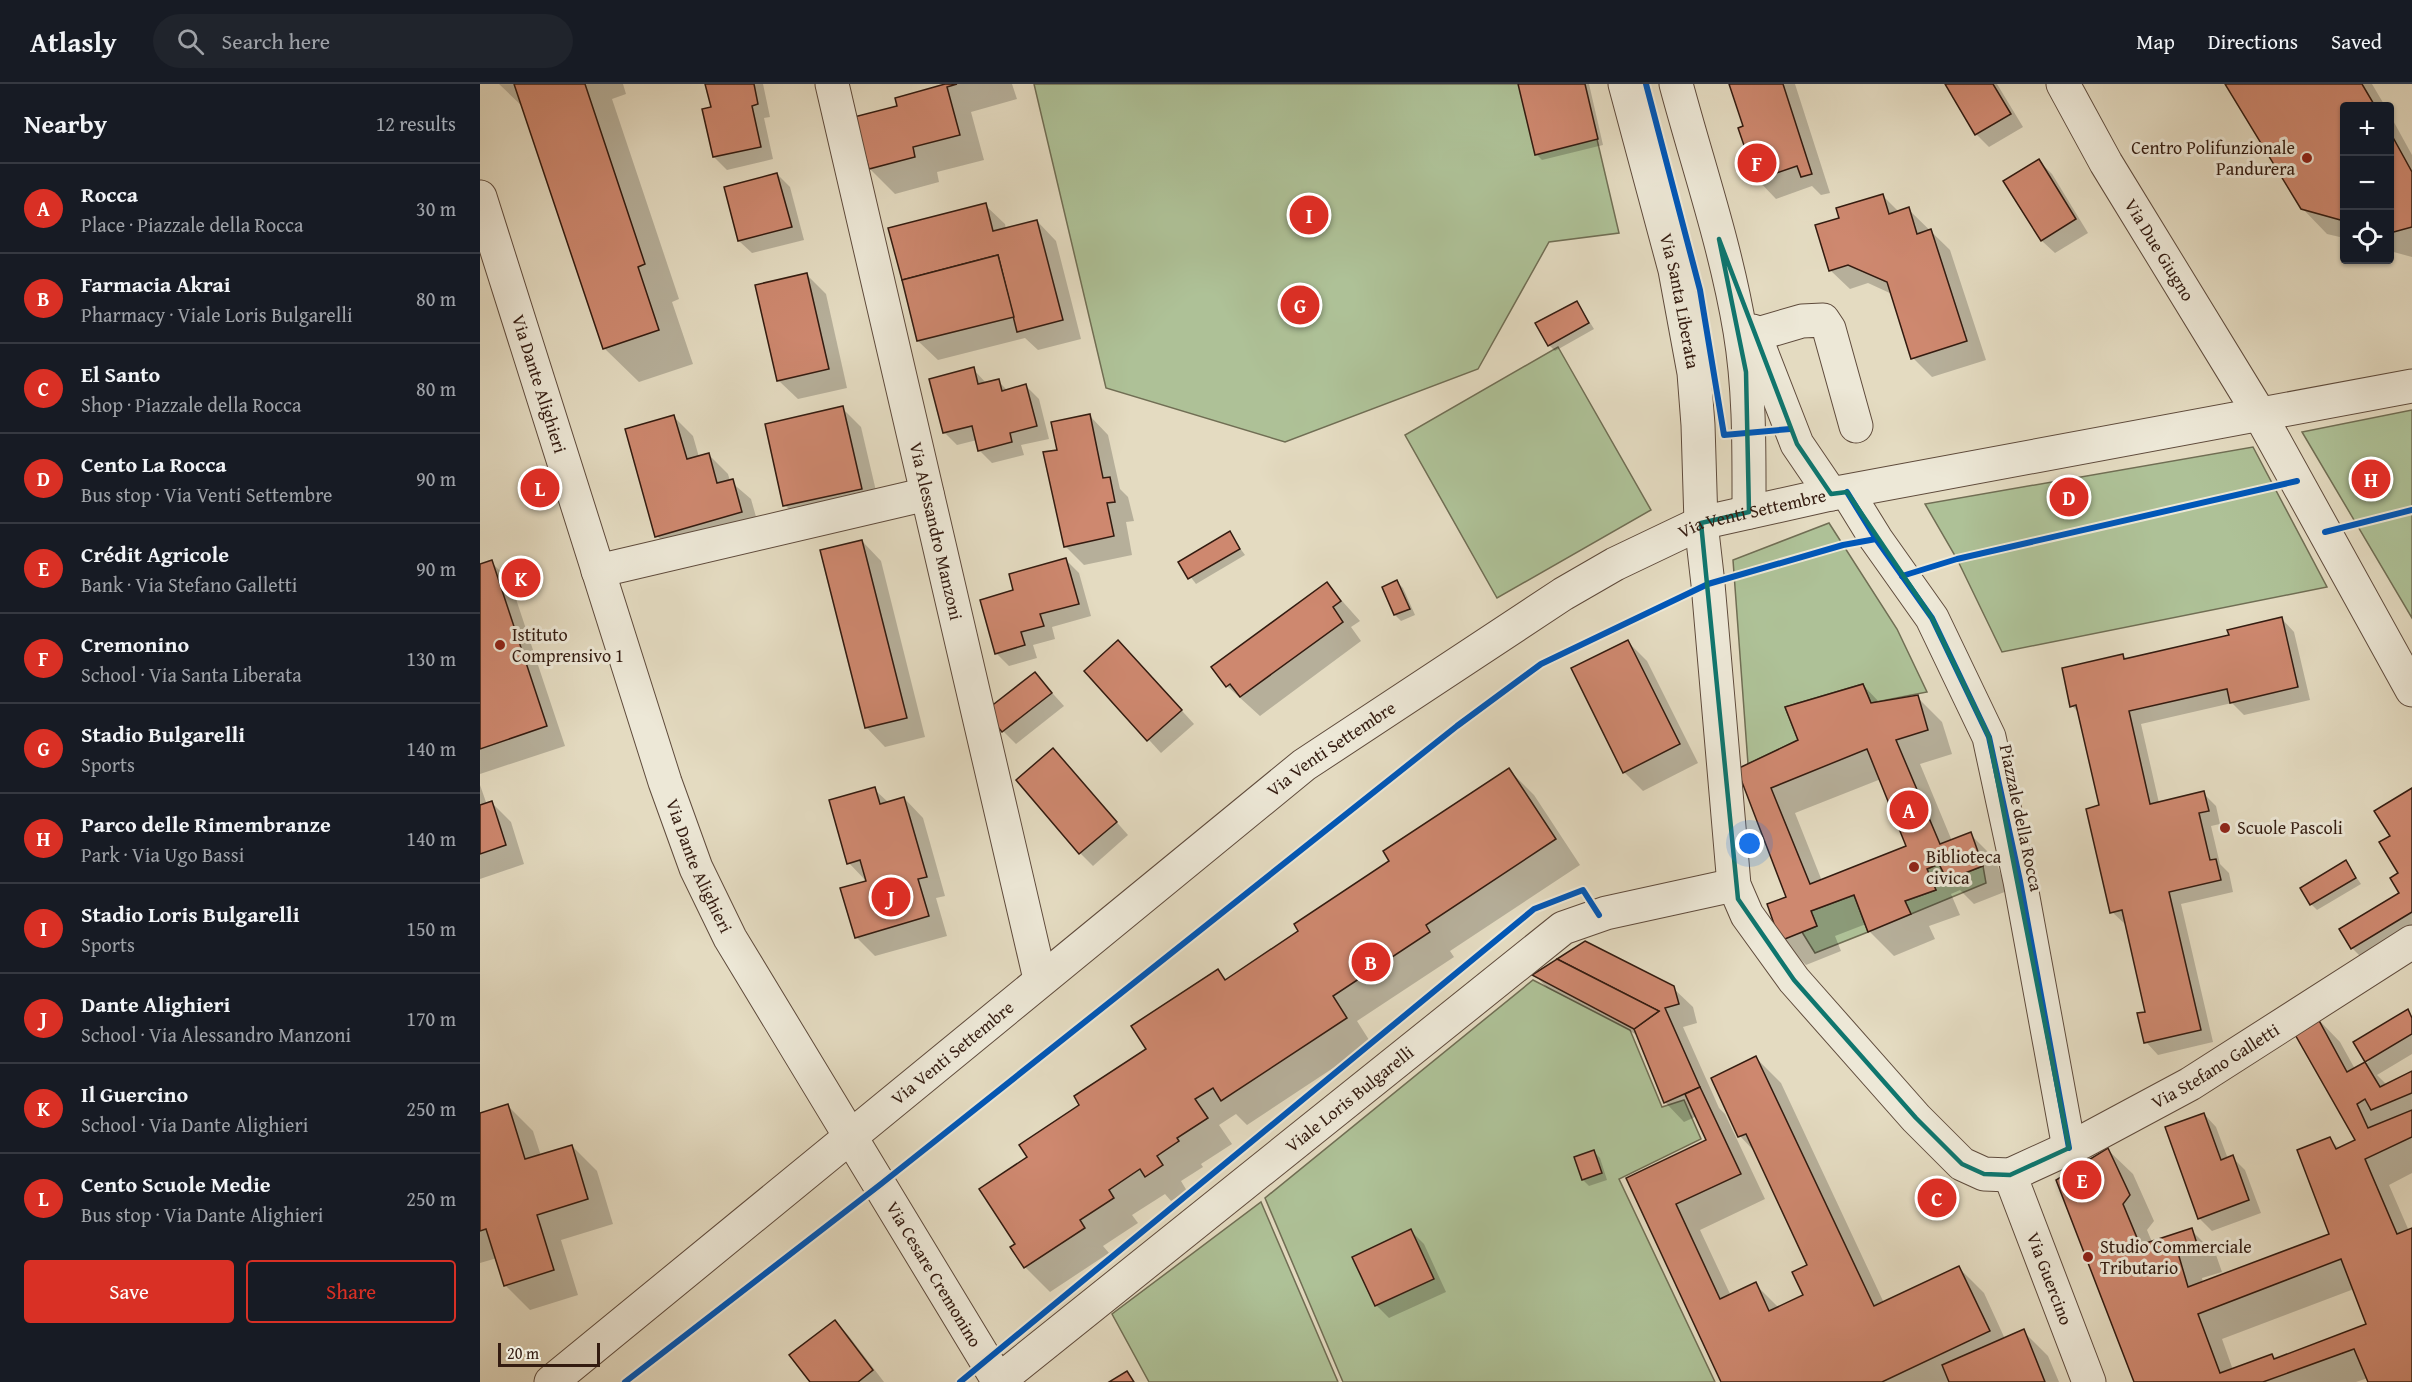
<!DOCTYPE html>
<meta charset="utf-8">
<style>
body{margin:0;font-family:"Gentium Book Plus",serif;background:#20242c;color:#f1f3f6}
.controls{position:absolute;right:18px;top:18px;display:grid;overflow:hidden;border-radius:6px;box-shadow:0 2px 4px #0004}
.controls button{width:54px;height:54px;display:grid;place-items:center;padding:0;border:0;border-bottom:2px solid #363941;background:#171b24;color:#f1f3f6;font:30px sans-serif}
.scale{position:absolute;left:18px;bottom:15px;width:102px;box-sizing:border-box;padding-left:6px;border:3px solid #331b10;border-top:0;font-size:16px;line-height:21px;white-space:nowrap;color:#331b10;-webkit-text-stroke:4px #ede8d7;paint-order:stroke}
.you{position:absolute;left:1270px;top:760px;width:21px;height:21px;margin:-15px;border:4px solid #fff;border-radius:50%;background:#1a73e8;box-shadow:0 0 0 9px #1a73e833}
.badge{display:grid;place-items:center;width:39px;height:39px;border-radius:50%;background:#d93025;color:#fff;font-size:20px;font-weight:700}
.pin{position:absolute;translate:-50% -50%;border:3px solid #fff;box-shadow:0 2px 6px #0006}
.list{margin:0;padding:0;list-style:none}
h2{display:flex;justify-content:space-between;align-items:center;height:78px;margin:0;padding:0 24px;font-size:26px}
h2 small{font-size:20px;font-weight:400;color:#9ea1a6}
.list li{display:grid;grid-template-columns:39px 1fr auto;gap:18px;align-items:center;box-sizing:border-box;height:90px;padding:0 24px;border-top:2px solid #363941}
.list b{display:block;font-size:22px;white-space:nowrap}
.list p{margin:0;font-size:20px;white-space:nowrap;color:#9ea1a6}
.list em{font-size:20px;font-style:normal;color:#9ea1a6}
.actions{display:flex;gap:12px;padding:18px 24px}
.actions a{flex:1;padding:14px 0;border:2px solid #d93025;border-radius:6px;text-align:center;font-size:21px;color:#d93025}
.actions .main{background:#d93025;color:#fff}
.icon{flex:none;width:33px;height:33px;fill:none;stroke:currentColor;stroke-width:2;stroke-linecap:round;stroke-linejoin:round}
.map{position:relative;flex:none;width:1932px;height:1298px;overflow:hidden}
header{display:flex;align-items:center;gap:36px;box-sizing:border-box;height:84px;padding:0 30px;background:#171b24;border-bottom:2px solid #363941}
header strong{font-size:28px}
nav{display:flex;gap:33px;margin-inline-start:auto;font-size:21px}
.search{width:420px;height:54px;background:#20242c;display:flex;align-items:center;gap:15px;box-sizing:border-box;padding:0 21px;border-radius:33px;color:#9ea1a6;font-size:22px}
main{display:flex}
aside{flex:1;background:#171b24}
.map>svg:first-child{display:block}
.green{fill:#aec197;stroke:#706e54;stroke-width:1.5}
.shadow{fill:#0003;fill-rule:evenodd}
.building{fill:#ce886f;stroke:#331b10;stroke-width:1.5;fill-rule:evenodd}
.lines{fill:none;stroke-linecap:round;stroke-linejoin:round}
.minor-casing{stroke:#5f4b3c;stroke-width:35}
.minor{stroke:#ede8d7;stroke-width:33}
.cycleway-casing{stroke:#ede8d7;stroke-width:10}
.cycleway{stroke:#0057b8;stroke-width:6}
.marked{fill:none;stroke:#0f766e;stroke-width:4.5;stroke-linejoin:round}
.poi-dot{fill:#8f2418;stroke:#ede8d7;stroke-width:2}
.labels{text-anchor:middle;stroke-width:6;stroke-linejoin:round;paint-order:stroke}
.poi-label{font-size:18px;fill:#331b10;stroke:#ede8d7;text-anchor:start}
.street-label{font-size:18px;fill:#331b10;stroke:#ede8d7}
</style>
<header>
<strong>Atlasly</strong>
<div class="search"><svg class="icon" aria-label="search" viewBox="0 0 24 24"><circle cx="10" cy="10" r="6"/><path d="M15 15l6 6"/></svg>Search here</div>
<nav><a>Map</a><a>Directions</a><a>Saved</a></nav>
</header>
<main>
<aside>
<h2>Nearby<small>12 results</small></h2>
<ul class="list">
<li><span class="badge">A</span><div><b>Rocca</b><p>Place · Piazzale della Rocca</p></div><em>30 m</em></li>
<li><span class="badge">B</span><div><b>Farmacia Akrai</b><p>Pharmacy · Viale Loris Bulgarelli</p></div><em>80 m</em></li>
<li><span class="badge">C</span><div><b>El Santo</b><p>Shop · Piazzale della Rocca</p></div><em>80 m</em></li>
<li><span class="badge">D</span><div><b>Cento La Rocca</b><p>Bus stop · Via Venti Settembre</p></div><em>90 m</em></li>
<li><span class="badge">E</span><div><b>Crédit Agricole</b><p>Bank · Via Stefano Galletti</p></div><em>90 m</em></li>
<li><span class="badge">F</span><div><b>Cremonino</b><p>School · Via Santa Liberata</p></div><em>130 m</em></li>
<li><span class="badge">G</span><div><b>Stadio Bulgarelli</b><p>Sports</p></div><em>140 m</em></li>
<li><span class="badge">H</span><div><b>Parco delle Rimembranze</b><p>Park · Via Ugo Bassi</p></div><em>140 m</em></li>
<li><span class="badge">I</span><div><b>Stadio Loris Bulgarelli</b><p>Sports</p></div><em>150 m</em></li>
<li><span class="badge">J</span><div><b>Dante Alighieri</b><p>School · Via Alessandro Manzoni</p></div><em>170 m</em></li>
<li><span class="badge">K</span><div><b>Il Guercino</b><p>School · Via Dante Alighieri</p></div><em>250 m</em></li>
<li><span class="badge">L</span><div><b>Cento Scuole Medie</b><p>Bus stop · Via Dante Alighieri</p></div><em>250 m</em></li>
</ul>
<div class="actions"><a class="main">Save</a><a>Share</a></div>
</aside>
<div class="map">
<svg width="1932" height="1298" viewBox="0 0 1932 1298">
<rect width="100%" height="100%" fill="#e4dbc1"/>
<filter id="stains"><feTurbulence type="fractalNoise" baseFrequency=".00333" numOctaves="4"/><feColorMatrix values="0 0 0 0 .2 0 0 0 0 .09 0 0 0 0 .02 0 0 0 .5 -.17"/></filter>
<radialGradient id="worn" r=".72"><stop offset=".6" stop-color="#630" stop-opacity="0"/><stop offset="1" stop-color="#630" stop-opacity=".3"/></radialGradient>
<g class="green">
<path d="M554,0h550l35,149 -70,9 -71,127 -193,73 -179,-54z"/>
<path d="M1078,263l93,163 -154,88 -92,-163z"/>
<path d="M1932,326v208l-110,-186z"/>
<path d="M1773,363l74,140 -325,65 -45,-93 -32,-55z"/>
<path d="M1349,439l68,106 30,63 -56,11 -8,-19 -78,23 13,33 -50,24 -15,-204z"/>
<path d="M1459,780l8,16 36,-14 3,17 -75,31 -6,-13 31,-11 -9,-21z"/>
<path d="M1374,811l14,37 -53,21 -13,-21 15,-6 -6,-15z"/>
<path d="M1053,896l97,50 32,77 22,-7 17,39 -82,40 96,203h-372l-78,-184z"/>
<path d="M781,1118l77,180h-189l-37,-68z"/>
</g>
<g class="shadow">
<path d="M19,0h124l3,10 -14,5 67,200 -7,3 21,62 -54,18 -35,-34 -79,-239z"/>
<path d="M227,0h56l7,33 -6,1 9,41 -46,11 -13,-13 -2,-49z"/>
<path d="M467,0h65l5,15 -46,13 13,48 -47,12 2,10 -44,12 -25,-25 29,-62z"/>
<path d="M1039,0h70l14,61 -61,15 -6,-6z"/>
<path d="M1251,0h64l35,109 -9,2 -9,-9 -36,13 -19,-20 -12,-52z"/>
<path d="M1466,0h51l26,43 -34,20 -13,-13z"/>
<path d="M1747,0h145l13,22h-41v132l-17,-4 -25,-26z"/>
<path d="M1910,31l22,40v102l-22,-6z"/>
<path d="M1559,77l13,13 36,59 -33,20 -13,-12 -37,-59z"/>
<path d="M297,90l13,13 14,53 -52,13 -13,-12z"/>
<path d="M1403,112l16,16 9,-3 42,41 36,110 -54,17 -19,-19 -21,-64 -24,-11 -18,6 -20,-19 11,-51z"/>
<path d="M505,121l20,19 1,5 31,-8 19,20 25,98 -43,11 -13,-12 -87,22 -20,-19 -28,-112z"/>
<path d="M326,190l20,20 21,94 -49,11 -20,-19z"/>
<path d="M1097,218l17,27 -39,22 -6,-6z"/>
<path d="M493,285l14,15 11,-3 10,10 18,-5 13,13 10,40 -28,6 3,10 -32,8 -13,-13 -2,-10 -20,5 -13,-13z"/>
<path d="M362,324l19,19 19,81 -76,17 -19,-20z"/>
<path d="M609,331l19,20 12,54 8,8 6,24 -8,1 6,33 -48,10 -19,-19 -7,-95z"/>
<path d="M194,333l19,19 6,21 10,-2 19,19 2,7 21,18 9,32 -84,24 -19,-19z"/>
<path d="M749,449l16,22 -49,29 -16,-21z"/>
<path d="M382,457l19,20 44,176 -40,10 -19,-20z"/>
<path d="M586,476l13,13 12,43 -39,11 3,12 -22,6 4,13 -28,8 -13,-13 19,-62z"/>
<path d="M11,478l19,19 55,165 -85,28v-208z"/>
<path d="M917,498l6,6 12,27 -14,6 -6,-6 -11,-27z"/>
<path d="M847,500l33,37 -9,6 10,14 -101,75 -33,-30z"/>
<path d="M1802,535l12,13 16,68 -66,15 -12,-12 -91,21 18,79 44,-10 13,13 4,18 -9,2 9,38 9,9 4,19 -52,12 32,138 -55,13 -12,-13 1,-29 -21,-88 -14,-13 -11,-105 -21,-93 -8,-8 51,-50 4,4 104,-24z"/>
<path d="M1148,558l19,19 51,102 -55,28 -19,-19z"/>
<path d="M651,571l63,69 -33,29 -75,-82z"/>
<path d="M555,590l29,32 -48,38 -13,-13z"/>
<path d="M1383,601l17,18 37,-6 25,25 10,32 -32,10 32,77 18,-7 25,25 12,32 -33,13 -14,-14 -9,4 9,21 -31,11 6,13 -41,17 -25,-25 -3,-7 -31,12 6,15 -35,14 -25,-25 6,-42 -48,-128 61,-29zM1401,695l27,67 -86,35 -27,-68z"/>
<path d="M573,666l75,85 -35,31 -13,-13z"/>
<path d="M1029,686l25,25 46,70 -130,86 4,6 -97,64 14,22 -124,82 -11,-11 -17,11 13,19 -31,20 2,3 -22,14 6,10 -16,10 -6,-7 -33,21 6,8 -35,23 6,7 -59,39 -25,-25 -8,-22 12,-87 53,-52 66,-57 70,-78 9,9 73,-48z"/>
<path d="M0,701l7,20 5,-2 19,19 13,42 -44,15z"/>
<path d="M394,705l15,14 15,-5 19,20 22,78 -9,2 11,38 -72,20 -19,-19 11,-55 -18,-19z"/>
<path d="M1932,706v152l-41,25 -19,-19 49,-54 -9,-57z"/>
<path d="M1866,778l15,22 -44,26 -6,-6z"/>
<path d="M1055,891l138,13 20,19 4,16 -14,4 36,81 6,6 40,85 -65,31 31,66 24,-12 24,24 26,-12 4,-30 -53,-113 -16,-17 -27,-57 43,-21 25,25 103,220 75,-35 25,25 21,46 18,-8 25,25 11,26h-336l-95,-203 80,-38 -11,-25 -13,6 -19,-20 -26,-66 -92,-48z"/>
<path d="M1927,927l5,5v38l-35,21 10,10 25,-12v100l-23,12 20,46 3,-1v152h-42l-2,-4 -12,4h-221l-27,-232 25,24 21,47 -7,9 5,12 39,-12 25,25 6,17 -20,6 1,5 128,-48 -2,-96 11,10 17,-8 -41,-124 24,25 15,27 13,-7zM1874,1205l14,36 -92,35 -4,-5 -39,15 -11,-31z"/>
<path d="M28,1022l25,25 8,25 31,-10 25,25 16,53 -52,16 17,55 -48,15 -25,-25 -8,-27 -17,5v-149z"/>
<path d="M1724,1030l12,13 12,32 4,-2 13,13 16,43 -49,18 -13,-13z"/>
<path d="M1114,1068l6,6 7,22 -18,6 -6,-6z"/>
<path d="M931,1147l13,13 22,48 -57,26 -13,-13z"/>
<path d="M355,1238l13,13 36,47h-72z"/>
</g>
<g class="building">
<path d="M34,0h71l60,180 -7,3 21,63 -56,19z"/>
<path d="M225,0h49l4,20 -6,2 9,41 -48,10 -11,-48 9,-2z"/>
<path d="M465,0h12l-10,3 13,48 -47,12 2,10 -46,12 -15,-52 43,-11 -2,-8z"/>
<path d="M1038,0h67l13,55 -63,16z"/>
<path d="M1249,0h54l29,90 -11,3 -4,-11 -41,14 -18,-52 5,-2z"/>
<path d="M1465,0h48l18,30 -36,21z"/>
<path d="M1745,0h137l13,22h-31v115l-43,-12z"/>
<path d="M1910,48l22,40v55l-22,6z"/>
<path d="M1559,75l37,60 -35,22 -38,-60z"/>
<path d="M297,89l15,54 -54,14 -14,-54z"/>
<path d="M1403,110l6,20 20,-7 8,27 14,-5 36,112 -56,18 -24,-77 -39,-17 -19,6 -14,-46 24,-7 -3,-10z"/>
<path d="M506,119l7,28 44,-11 26,100 -46,12 -19,-77 -96,25 -14,-52z"/>
<path d="M518,171l16,62 -97,24 -15,-61z"/>
<path d="M327,189l22,96 -52,12 -22,-96z"/>
<path d="M1097,217l12,22 -41,23 -13,-23z"/>
<path d="M494,283l4,17 21,-5 3,12 24,-7 11,42 -27,7 2,9 -34,9 -6,-25 -29,7 -14,-54z"/>
<path d="M363,322l19,83 -79,17 -18,-82z"/>
<path d="M610,330l13,64 7,-1 5,25 -8,1 7,33 -50,11 -21,-95 14,-2 -6,-28z"/>
<path d="M194,331l13,44 22,-6 8,30 16,-4 9,33 -87,25 -30,-108z"/>
<path d="M750,447l10,18 -52,30 -10,-17z"/>
<path d="M382,456l45,178 -42,10 -45,-178z"/>
<path d="M586,474l13,46 -39,10 4,12 -23,6 4,13 -30,9 -15,-54 33,-10 -4,-16z"/>
<path d="M12,476l55,166 -67,23v-185z"/>
<path d="M917,496l13,29 -16,6 -12,-28z"/>
<path d="M847,498l14,19 -8,6 10,15 -103,75 -10,-13 -4,3 -15,-20z"/>
<path d="M1802,533l16,70 -68,16 -3,-14 -98,22 21,93 54,-13 5,20 -10,2 11,47 6,-1 5,21 -52,12 32,138 -57,13 -7,-30 8,-1 -23,-102 -12,3 -24,-104 13,-4 -23,-100 -6,2 -8,-39 61,-14 1,5 105,-24 -2,-5z"/>
<path d="M638,556l64,70 -35,31 -63,-70z"/>
<path d="M1148,556l52,104 -57,29 -52,-105z"/>
<path d="M555,588l17,21 -50,39 -17,-21z"/>
<path d="M1383,600l8,19 47,-8 10,35 -32,10 44,104 31,-12 12,34 -36,14 -8,-16 -12,5 9,21 -31,11 6,13 -43,18 -14,-37 -43,16 6,15 -37,15 -13,-37 19,-7 -49,-128 61,-29 -13,-33zM1387,665l39,97 -96,38 -39,-96z"/>
<path d="M573,664l64,74 -38,32 -63,-74z"/>
<path d="M1029,684l47,71 -130,86 4,7 -97,64 14,22 -126,83 -8,-13 -18,11 13,19 -31,20 2,3 -22,15 6,9 -18,12 -5,-8 -31,21 5,8 -34,22 5,8 -61,40 -14,-21 5,-3 -36,-55 48,-32 -8,-12 60,-40 -5,-9 72,-47 -15,-23 87,-57 7,11 73,-49 -4,-7 95,-63 -6,-10z"/>
<path d="M395,703l5,17 24,-7 23,80 -9,2 11,37 -74,22 -15,-50 26,-7 -6,-21 -13,4 -18,-64z"/>
<path d="M1932,704v124l-61,37 -12,-20 60,-36 -9,-15 8,-5 -19,-31 11,-6 -16,-25z"/>
<path d="M12,717l14,44 -26,9v-49z"/>
<path d="M1866,776l10,18 -46,27 -10,-17z"/>
<path d="M1105,857l89,45 5,18 -14,4 35,79 -36,16 -30,-74 25,-18 -102,-52z"/>
<path d="M1077,875l102,52 -25,18 -102,-54z"/>
<path d="M1928,925l4,9v16l-47,28 -12,-20z"/>
<path d="M1836,931l31,57 18,-10 15,25 32,-16v22l-41,17 -6,-11 -8,5 11,24 44,-18v27l-47,22 32,75 15,-6v154h-44l-14,-33 -91,33h-129l-78,-202 52,-32 22,47 -7,9 17,41 52,-17 6,19 -20,6 10,34 141,-53 -32,-84 33,-13 6,12 19,-9 -62,-109zM1861,1175l25,65 -92,35 -2,-5 -52,19 -22,-59z"/>
<path d="M1276,972l118,250 85,-40 31,65 -108,51h-161l-95,-204 80,-38 -21,-46 15,-7 41,87 -65,30 44,95 36,-17 13,29 34,-16 -11,-23 15,-7 -61,-131 -8,3 -27,-59z"/>
<path d="M28,1020l17,55 47,-14 16,54 -51,16 17,55 -50,16 -18,-57 -6,2v-118z"/>
<path d="M1724,1029l17,47 12,-5 16,45 -51,19 -33,-92z"/>
<path d="M1114,1066l8,23 -20,7 -8,-23z"/>
<path d="M931,1145l23,50 -59,27 -23,-49z"/>
<path d="M355,1236l38,50 -15,12h-48l-21,-27z"/>
<path d="M1544,1245l21,53h-96l-7,-17z"/>
<path d="M647,1287l7,11h-25z"/>
</g>
<g class="lines">
<g class="minor-casing">
<g id="minor">
<path id="s1" d="M352,0l208,895"/>
<path id="s2" d="M1145,0l50,186 19,103 4,52 3,98 7,61 26,301 13,30 47,65 122,138 46,46 22,10 26,1 72,-33 108,-58 222,-142"/>
<path d="M1196,0c22,82 50,163 64,247 10,60 9,120 9,181"/>
<path id="s3" d="M1583,0l43,79 153,250 153,277"/>
<path id="s4" d="M0,113l185,585 31,86 34,70 269,444"/>
<path d="M1273,247l44,113 34,50"/>
<path d="M1274,251l48,-14 21,-1 6,9 27,97"/>
<path d="M1367,408l29,47 56,79 57,119 31,144 49,267"/>
<path d="M118,487l329,-77"/>
<path id="s5" d="M1530,1091l79,207"/>
<path id="s6" d="M71,1298l753,-617 259,-171 52,-30 86,-41 130,-29 581,-108"/>
<path id="s7" d="M517,1298l566,-454 43,-15 128,-28"/>
</g>
</g>
<use href="#minor" class="minor"/>
<g class="cycleway-casing">
<g id="cycleway">
<path d="M1166,0l54,206 24,145 66,-6"/>
<path d="M1367,408l29,47 56,79 57,119 31,144 49,267"/>
<path d="M1845,448l87,-22"/>
<path d="M1422,492l55,-17 340,-78"/>
<path d="M145,1298l256,-198 576,-458 84,-62 167,-80 135,-39 33,-6"/>
<path d="M480,1298l574,-473 49,-19 16,25"/>
</g>
</g>
<use href="#cycleway" class="cycleway"/>
</g>
<path class="marked" d="M1239,155l78,205 34,50 16,-2 85,126 57,119 80,411 -59,27 -26,-1 -22,-10 -46,-46 -122,-138 -56,-81 -37,-376 48,-11 -3,-140z"/>
<g class="poi-dot">
<circle cx="1827" cy="74" r="6"/>
<circle cx="20" cy="561" r="6"/>
<circle cx="1745" cy="744" r="6"/>
<circle cx="1434" cy="783" r="6"/>
<circle cx="1608" cy="1173" r="6"/>
</g>
<g class="labels">
<g class="poi-label">
<text x="1815" y="70" text-anchor="end">Centro Polifunzionale<tspan x="1815" dy="21">Pandurera</tspan></text>
<text x="32" y="557">Istituto<tspan x="32" dy="21">Comprensivo 1</tspan></text>
<text x="1757" y="750">Scuole Pascoli</text>
<text x="1446" y="779">Biblioteca<tspan x="1446" dy="21">civica</tspan></text>
<text x="1620" y="1169">Studio Commerciale<tspan x="1620" dy="21">Tributario</tspan></text>
</g>
<g class="street-label">
<text dy="6" stroke="none"><textPath href="#s3" startOffset="192">Via Due Giugno</textPath></text>
<text dy="6" stroke="none"><textPath href="#s2" startOffset="224">Via Santa Liberata</textPath></text>
<text dy="6" stroke="none"><textPath href="#s4" startOffset="196">Via Dante Alighieri</textPath></text>
<text dy="6" stroke="none"><textPath href="#s6" startOffset="1491">Via Venti Settembre</textPath></text>
<text dy="6" stroke="none"><textPath href="#s1" startOffset="459">Via Alessandro Manzoni</textPath></text>
<text dy="6" stroke="none"><textPath href="#s6" startOffset="1005">Via Venti Settembre</textPath></text>
<text transform="translate(1541 734) rotate(78)" y="6">Piazzale della Rocca</text>
<text dy="6" stroke="none"><textPath href="#s4" startOffset="704">Via Dante Alighieri</textPath></text>
<text dy="6" stroke="none"><textPath href="#s6" startOffset="519">Via Venti Settembre</textPath></text>
<text dy="6" stroke="none"><textPath href="#s2" startOffset="1456">Via Stefano Galletti</textPath></text>
<text dy="6" stroke="none"><textPath href="#s7" startOffset="452">Viale Loris Bulgarelli</textPath></text>
<text dy="6" stroke="none"><textPath href="#s4" startOffset="1176">Via Cesare Cremonino</textPath></text>
<text dy="6" stroke="none"><textPath href="#s5" startOffset="111">Via Guercino</textPath></text>
</g>
</g>
<rect width="100%" height="100%" filter="url(#stains)"/>
<rect width="100%" height="100%" fill="url(#worn)"/>
</svg>
<div class="controls">
<button>+</button>
<button>−</button>
<button><svg class="icon" aria-label="locate" viewBox="0 0 24 24"><circle cx="12" cy="12" r="6"/><path d="M12 2v4M12 18v4M2 12h4M18 12h4"/></svg></button>
</div>
<div class="scale">20 m</div>
<div class="you"></div>
<div class="pin badge" style="left:1429px;top:726px">A</div>
<div class="pin badge" style="left:891px;top:878px">B</div>
<div class="pin badge" style="left:1457px;top:1114px">C</div>
<div class="pin badge" style="left:1589px;top:413px">D</div>
<div class="pin badge" style="left:1602px;top:1096px">E</div>
<div class="pin badge" style="left:1277px;top:79px">F</div>
<div class="pin badge" style="left:820px;top:221px">G</div>
<div class="pin badge" style="left:1891px;top:395px">H</div>
<div class="pin badge" style="left:829px;top:131px">I</div>
<div class="pin badge" style="left:411px;top:813px">J</div>
<div class="pin badge" style="left:41px;top:494px">K</div>
<div class="pin badge" style="left:60px;top:404px">L</div>
</div>
</main>
